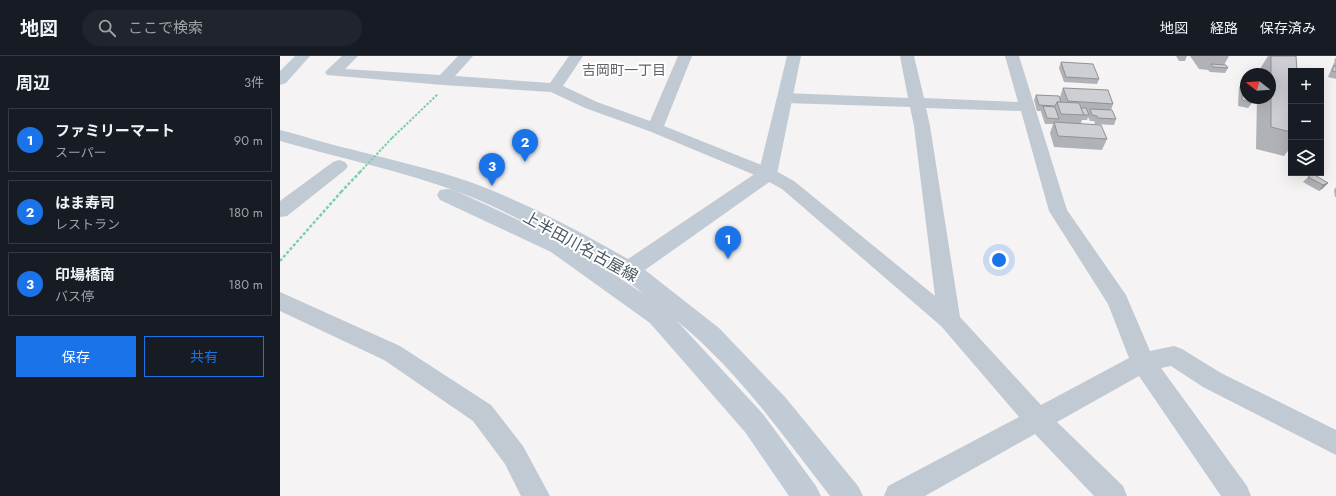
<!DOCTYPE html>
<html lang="ja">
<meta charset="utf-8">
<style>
body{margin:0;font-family:Jost,"Noto Sans JP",sans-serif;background:#20242c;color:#f1f3f6}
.controls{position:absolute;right:12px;top:12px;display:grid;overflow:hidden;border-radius:0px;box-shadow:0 4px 16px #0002}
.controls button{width:36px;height:36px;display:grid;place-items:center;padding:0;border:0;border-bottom:1px solid #363941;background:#171b24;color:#f1f3f6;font:20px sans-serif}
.compass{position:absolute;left:960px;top:12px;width:36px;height:36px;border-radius:50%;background:#171b24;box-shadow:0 4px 16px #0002;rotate:287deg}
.you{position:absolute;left:719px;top:204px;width:14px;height:14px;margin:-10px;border:3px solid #fff;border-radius:50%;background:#1a73e8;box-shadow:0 0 0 6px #1a73e833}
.badge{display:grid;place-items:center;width:26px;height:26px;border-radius:50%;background:#1a73e8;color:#fff;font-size:13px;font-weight:700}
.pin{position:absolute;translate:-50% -33px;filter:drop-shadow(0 1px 2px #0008)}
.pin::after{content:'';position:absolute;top:21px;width:14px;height:12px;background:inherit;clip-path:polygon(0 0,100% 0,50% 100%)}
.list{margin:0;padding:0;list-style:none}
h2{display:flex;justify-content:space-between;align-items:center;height:52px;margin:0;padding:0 16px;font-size:17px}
h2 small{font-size:13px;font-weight:400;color:#9ea1a6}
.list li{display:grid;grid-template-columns:26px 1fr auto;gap:12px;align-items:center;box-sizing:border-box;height:64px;margin:0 8px 8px;padding:0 8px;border:1px solid #363941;border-radius:0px}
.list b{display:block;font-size:15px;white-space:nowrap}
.list p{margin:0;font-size:13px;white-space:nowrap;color:#9ea1a6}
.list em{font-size:13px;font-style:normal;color:#9ea1a6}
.actions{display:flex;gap:8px;padding:12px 16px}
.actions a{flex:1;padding:9px 0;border:1px solid #1a73e8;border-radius:0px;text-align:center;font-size:14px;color:#1a73e8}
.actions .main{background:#1a73e8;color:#fff}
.icon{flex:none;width:22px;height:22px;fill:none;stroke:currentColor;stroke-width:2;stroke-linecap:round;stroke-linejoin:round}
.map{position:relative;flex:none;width:1056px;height:440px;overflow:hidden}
header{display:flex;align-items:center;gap:24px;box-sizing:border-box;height:56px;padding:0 20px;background:#171b24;border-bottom:1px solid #363941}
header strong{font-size:19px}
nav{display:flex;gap:22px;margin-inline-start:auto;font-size:14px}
.search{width:280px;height:36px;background:#20242c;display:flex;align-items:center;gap:10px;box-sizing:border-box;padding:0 14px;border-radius:22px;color:#9ea1a6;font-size:15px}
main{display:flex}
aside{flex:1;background:#171b24}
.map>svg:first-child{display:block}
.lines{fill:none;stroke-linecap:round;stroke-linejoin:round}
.path-far1{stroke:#7ad0a6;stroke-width:2;stroke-dasharray:2.5 1.5;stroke-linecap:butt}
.path{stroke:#7ad0a6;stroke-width:2.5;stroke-dasharray:3 2;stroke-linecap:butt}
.street{fill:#c1cad2;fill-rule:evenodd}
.secondary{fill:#c1cbd6;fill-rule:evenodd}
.path-bridge-far1{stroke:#7ad0a6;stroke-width:2;stroke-dasharray:2.5 1.5;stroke-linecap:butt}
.path-bridge{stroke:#7ad0a6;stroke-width:2.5;stroke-dasharray:3 2;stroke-linecap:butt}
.wall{fill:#b0b2b7}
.shaded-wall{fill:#909195}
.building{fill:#cdcfd5;stroke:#909195}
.labels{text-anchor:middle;stroke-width:4;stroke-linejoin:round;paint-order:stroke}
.far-neighbourhood-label{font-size:14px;fill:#5f6368;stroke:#fff}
.street-label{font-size:16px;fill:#4a5661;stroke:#fff}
</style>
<header>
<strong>地図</strong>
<div class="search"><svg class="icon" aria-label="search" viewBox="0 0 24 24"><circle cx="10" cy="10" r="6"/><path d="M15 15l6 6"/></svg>ここで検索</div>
<nav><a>地図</a><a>経路</a><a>保存済み</a></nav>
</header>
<main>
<aside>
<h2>周辺<small>3件</small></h2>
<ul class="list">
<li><span class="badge">1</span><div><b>ファミリーマート</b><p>スーパー</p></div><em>90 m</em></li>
<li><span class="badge">2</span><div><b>はま寿司</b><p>レストラン</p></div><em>180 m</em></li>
<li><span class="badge">3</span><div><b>印場橋南</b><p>バス停</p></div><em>180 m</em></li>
</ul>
<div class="actions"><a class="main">保存</a><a>共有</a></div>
</aside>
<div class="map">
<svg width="1056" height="440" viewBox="0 0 1056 440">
<rect width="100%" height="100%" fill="#f5f3f3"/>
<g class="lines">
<path class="path-far1" d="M112,82l46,-44"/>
<path class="path" d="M0,205l61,-69"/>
<g class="street">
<path d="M62,0h16l-13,13 95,6 18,-19h15l-18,20 95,7 19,-27h14l-20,30 34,16 53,19 28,-65h14l-28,70 110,44 20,11 141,115 -21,-170 -4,-19 -125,-4 -5,-2 -3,-3 3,-3 5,-2 123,5 -8,-42h14l10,42 94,4 -13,-46h14l48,154 59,85 24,56 24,-5 8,3 39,24 115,57v25l-133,-68 -32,-21 -10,2 86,118 4,10h-30l-82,-120 -82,46 66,64 4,10h-33l-59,-62 -110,62h-41l4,-10 131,-69 -78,-91 -159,-137 -20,-11 -113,-47 -64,-23 -34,-16 -108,-7 -116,-10 -2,-3zM646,52l95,3 28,100 59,93 21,54 -88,47 -81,-88 -30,-191z"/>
<path d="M59,104l6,2 3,4 -3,4 -58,46 -7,1v-16l53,-39z"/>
<path d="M0,236l120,54 91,59 32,41 27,50h-29l-16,-32 -32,-43 -89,-61 -104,-49z"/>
</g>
<g class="secondary">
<path d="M15,0h15l-24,27 -6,2v-14z"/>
<path d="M507,0h14l-24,118 -2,4 -130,92 74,58 66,69 73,89 5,10h-33c-47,-61 -93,-126 -153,-175l86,93 53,72 5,10h-32l-44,-64 -95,-109 -99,-71 -111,-52 -3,-5 3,-5 7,-1 7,1 88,41c-27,-14 -54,-28 -83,-39 -58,-21 -119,-34 -179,-51v-11c24,6 47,14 70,19 42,11 83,20 123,34 54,20 106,48 155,76l131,-88zM295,192l46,28 24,19z"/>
</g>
<path class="path-bridge-far1" d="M80,116l32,-34"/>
<path class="path-bridge" d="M61,136l20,-21"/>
</g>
<g class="wall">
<path d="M896,0h11l-2,5h-6z"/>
<path d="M910,0h39l-5,9 4,3 -3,5 -15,-1 -2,-2 -9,-1z"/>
<path d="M988,0h27l-4,15v76l-7,9 -28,-7 1,-51h13v-24h-12v-2z"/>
<path d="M1056,1v22l-8,-2 5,-12 2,-4h-1z"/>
<path d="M781,6l38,17 -2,5 -33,-2 -5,-14z"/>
<path d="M963,26l9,21 -4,5 -10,-2 1,-19z"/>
<path d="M783,32l50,16 -2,6 5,9 -2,6 -19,-1 -1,-3h-4l-2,-4 -1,3h-5l-1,3 26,16 -5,11 -48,-3 -4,-14 3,-9h-8l-4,-12v-1h-4l-3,-11 2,-5 24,2z"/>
<path d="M1028,121l20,6 -5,5 -4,3 -16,-9z"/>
<path d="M1056,131v10h-1l-1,-7z"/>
</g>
<path class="shaded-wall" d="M1048,127l-5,5 -4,3 4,-6z"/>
<g class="building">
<path d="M991,0h25l1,15h-6v61l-20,-5z"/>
<path d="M781,6l32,2 6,15 -33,-2z"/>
<path d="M931,8l15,1 2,3 -15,-1z"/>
<path d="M1054,10h2v6l-4,-1z"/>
<path d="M963,26h3v16h6v5l-10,-3z"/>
<path d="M783,32l45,2 5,14 -45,-3z"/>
<path d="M756,39l23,1 2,6h-4l-2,4 -16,-1z"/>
<path d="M777,46l22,1 5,12 -23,-1z"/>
<path d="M763,50l12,1 4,12 -12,-1z"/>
<path d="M801,52h5l3,7h-5z"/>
<path d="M810,53l22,1 4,9 -18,-1 -1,-2 -5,-1z"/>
<path d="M774,66l47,3 6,14 -49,-3z"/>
<path d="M1033,118l15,9 -5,2 -15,-8z"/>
</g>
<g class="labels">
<g class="far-neighbourhood-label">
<text x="344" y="19">吉岡町一丁目</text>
</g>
<g class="street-label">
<text transform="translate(301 190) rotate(29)" y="6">上半田川名古屋線</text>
</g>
</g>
</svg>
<div class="controls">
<button>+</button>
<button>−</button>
<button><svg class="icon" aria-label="layers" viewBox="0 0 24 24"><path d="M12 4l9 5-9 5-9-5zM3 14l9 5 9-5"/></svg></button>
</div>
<svg class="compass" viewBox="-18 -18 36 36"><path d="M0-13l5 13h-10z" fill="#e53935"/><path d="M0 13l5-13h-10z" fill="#9ea1a6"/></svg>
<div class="you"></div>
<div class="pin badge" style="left:448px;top:203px">1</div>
<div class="pin badge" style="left:245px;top:106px">2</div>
<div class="pin badge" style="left:212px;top:130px">3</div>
</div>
</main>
